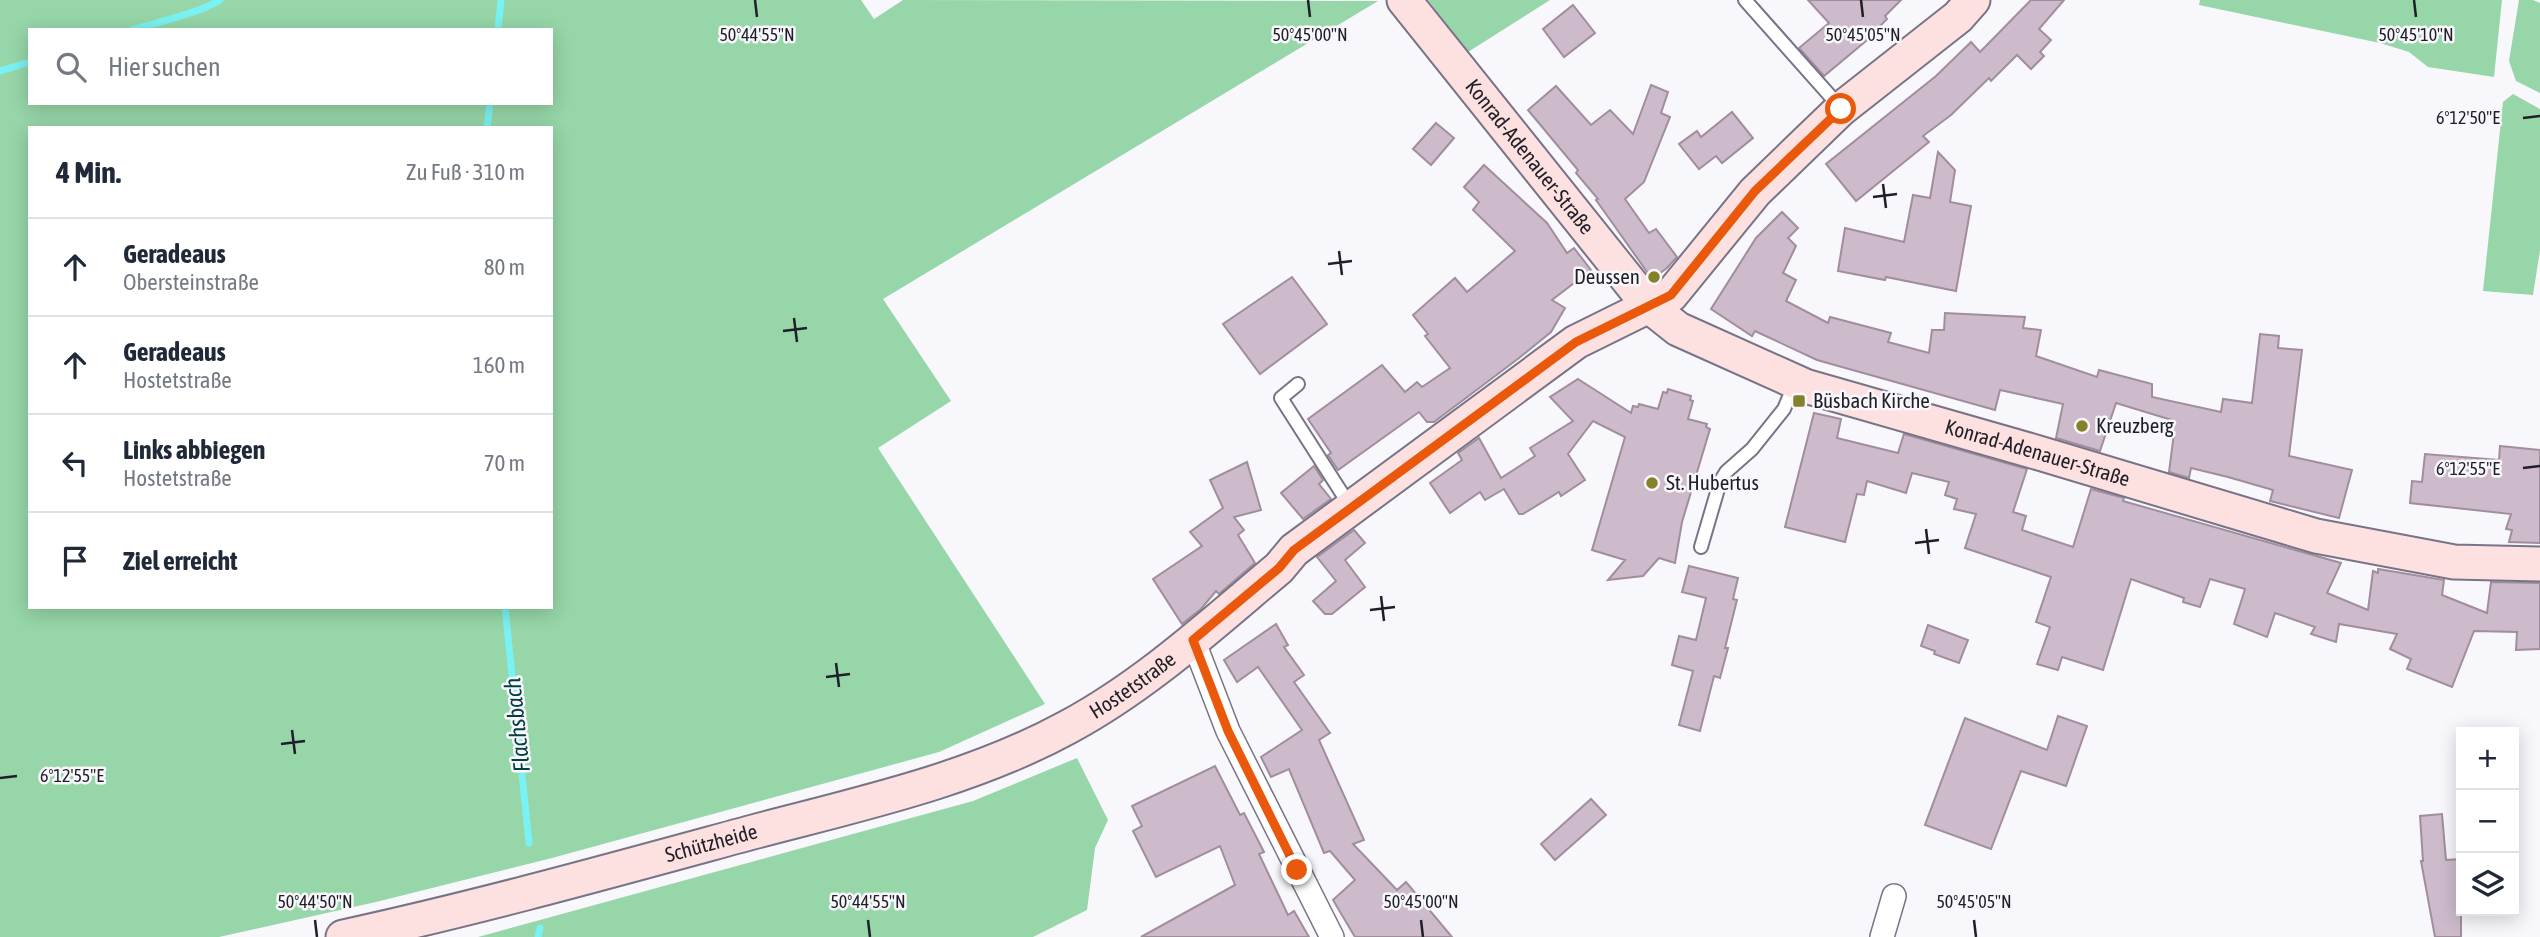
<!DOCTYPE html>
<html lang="de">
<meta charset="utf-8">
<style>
body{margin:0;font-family:"Asap Condensed",sans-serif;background:#f2f2f3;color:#1f2937}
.controls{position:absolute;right:21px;bottom:21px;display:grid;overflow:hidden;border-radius:0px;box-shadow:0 4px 18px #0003}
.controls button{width:63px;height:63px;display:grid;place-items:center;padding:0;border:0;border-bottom:2px solid #e0e1e3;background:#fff;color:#1f2937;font:35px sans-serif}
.stop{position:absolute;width:21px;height:21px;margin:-16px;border:5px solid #ea580c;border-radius:50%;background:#fff}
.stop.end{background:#ea580c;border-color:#fff;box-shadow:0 2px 7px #0008}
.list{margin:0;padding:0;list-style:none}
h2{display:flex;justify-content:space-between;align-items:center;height:91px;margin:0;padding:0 28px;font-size:30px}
h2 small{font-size:23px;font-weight:400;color:#747a83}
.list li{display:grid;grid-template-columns:46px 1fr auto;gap:21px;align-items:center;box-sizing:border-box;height:98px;padding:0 28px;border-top:2px solid #e0e1e3}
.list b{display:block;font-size:26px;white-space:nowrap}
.list p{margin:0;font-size:23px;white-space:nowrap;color:#747a83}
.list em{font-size:23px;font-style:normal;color:#747a83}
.icon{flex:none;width:38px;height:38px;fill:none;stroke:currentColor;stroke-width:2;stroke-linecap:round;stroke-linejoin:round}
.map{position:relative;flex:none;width:2540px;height:937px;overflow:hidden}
.search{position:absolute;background:#fff;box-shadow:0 4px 18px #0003;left:28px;top:28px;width:525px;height:77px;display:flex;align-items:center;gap:18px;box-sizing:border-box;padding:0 24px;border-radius:0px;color:#747a83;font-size:26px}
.panel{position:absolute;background:#fff;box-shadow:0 4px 18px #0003;left:28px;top:126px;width:525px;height:483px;border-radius:0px}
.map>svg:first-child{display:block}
.green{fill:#96d6a8;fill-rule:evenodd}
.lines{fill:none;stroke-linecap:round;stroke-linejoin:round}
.stream{stroke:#7af1f2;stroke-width:7}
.building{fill:#cdbbcb;stroke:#a08e9d;stroke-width:2}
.lane-casing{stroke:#787488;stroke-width:16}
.street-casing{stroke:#787488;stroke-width:26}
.secondary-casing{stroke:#787488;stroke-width:37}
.lane{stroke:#fff;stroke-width:12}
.street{stroke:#fff;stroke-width:23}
.secondary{stroke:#fde1e0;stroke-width:33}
.route{stroke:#ea580c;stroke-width:9}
.ticks{fill:none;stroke:#201f27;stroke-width:2.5}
.poi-dot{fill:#84812a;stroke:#f8f7fc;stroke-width:2.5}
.labels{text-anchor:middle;stroke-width:5;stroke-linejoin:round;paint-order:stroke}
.street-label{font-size:21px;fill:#201f27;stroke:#f8f7fc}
.poi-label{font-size:21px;fill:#201f27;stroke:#f8f7fc;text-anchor:start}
.water-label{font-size:23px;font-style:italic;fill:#054040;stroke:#f8f7fc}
.ticks-label{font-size:18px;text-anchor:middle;fill:#201f27;stroke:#f8f7fc;stroke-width:5;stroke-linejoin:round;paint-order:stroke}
</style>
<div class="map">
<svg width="2540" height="937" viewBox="0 0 2540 937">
<rect width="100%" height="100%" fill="#f8f7fc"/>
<g class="green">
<path d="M0,0h861l13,19 29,-19 475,1 -495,298 68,102 -73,47 167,256 -106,48 -387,106 -176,44 -157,35h-219zM30,30h521v73h-521zM30,128h521v479h-521z"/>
<path d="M1428,0h122l-82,52z"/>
<path d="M2200,0h302l-8,77 -66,-10 -19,-15 -29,-9 -181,-38z"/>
<path d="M2519,0h14l7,3v90l-24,-12 -7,-20z"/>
<path d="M2513,94l27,15v141l-7,45 -50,-4 20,-189z"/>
<path d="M1077,758l31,62 -13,28 -8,62 -54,27h-555l495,-136z"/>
</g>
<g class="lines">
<g class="stream">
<path d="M132,30c25,-8 68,-17 88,-30"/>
<path d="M498,30l3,-30"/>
<path d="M0,71l30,-9"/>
<path d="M487,128l3,-25"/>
<path d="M505,607l24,236"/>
<path d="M538,937l2,-9"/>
</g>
</g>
<g class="building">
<path d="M1808,0h93l-16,16 2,3 -21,22 -42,35 -25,-28 30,-25z"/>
<path d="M2031,0h33l-25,29 12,11 -11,12 4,4 -13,13 -14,-14 -26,26 -2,-3 -38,37 -28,21 6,6 -73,59 -30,-37 110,-88 35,-34 9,10z"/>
<path d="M1573,5l22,28 -31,24 -21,-28z"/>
<path d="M1651,85l17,7 -7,21 9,4 -26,65 -19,17 24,34 7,-4 21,28 -10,11 -15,11 -46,-65 -10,-14 2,-1 -22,-26 2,-3 -50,-60 28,-24 35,39 19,-15 23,24z"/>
<path d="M1732,112l21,26 -31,25 -6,-7 -17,13 -20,-25 18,-13 4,6z"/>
<path d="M1436,123l18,15 -23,27 -18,-16z"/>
<path d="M1938,152l17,18 -5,32 21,4 -15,85 -70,-14 -1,3 -47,-9 7,-43 59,14 9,-47 17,3z"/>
<path d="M1484,165l63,58 20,30 7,-5 17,22 -39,30 13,8 -14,24 -32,26 -85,64h-7l-8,-10 -81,58 -10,-15 3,-2 -23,-34 74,-54 23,27 12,-10 5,5 28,-19 -25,-32 3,-2 -15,-19 42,-37 12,14 48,-41 -42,-41 6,-8 -15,-15z"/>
<path d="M1782,212l16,16 -10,10 8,8 -13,27 13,7 -10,21 42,22 2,-6 61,16 -3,9 41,11 3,-23h12l1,-17 80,4 -2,11 18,2 -5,26 61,21 2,-7 53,14v13l69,15 2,-13 29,4 8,-69 19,2 -1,12 24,2 -13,106 63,14 -13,48 -69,-17 3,-11 -45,-13 -37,-9 -2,10 -20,-6 5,-39 -3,-1 4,-11 -59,-18 -16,48 -44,-13 7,-34 -63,-14 -5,20 -178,-50 -62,-29 -3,5 -41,-27 45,-71z"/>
<path d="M1292,277l35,47 -67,50 -37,-50z"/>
<path d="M1578,379l53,34 2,-7 5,1 1,-3 19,5 5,-17 4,1 1,-4 23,7 -1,4 3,1 -5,18 19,5 -1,3 4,2 -28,93 -7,41 -16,-5 -16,18 -35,4 17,-20 -33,-10 33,-113 -32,-16 -25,33 17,26 -24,16 -2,-4 -36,22h-4l-15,-25 -19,11 -5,-8 -30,21 -20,-30 32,-23 -4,-7 21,-15 22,40 34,-22 -5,-8 43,-27 -23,-24z"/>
<path d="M1814,413l27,6 -4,19 61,15 6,-19 123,35 -14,43 13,4 -4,14 51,17 18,-58 33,9 -1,3 218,62 -14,30 41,17 5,-39 5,2v-4l66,11 -2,15 45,18 4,-31 49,1v66l-24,1 1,-18 -43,-1 -22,56 -45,-18 4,-10 -21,-10 7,-15 -58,-10 -3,18 -25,-8 4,-7 -40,-14 -8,24 -33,-13 11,-35 -35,-10 -10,28 -17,-5 1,-4 -53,-19 -28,91 -41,-13 -4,13 -21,-6 13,-37 -14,-5 15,-45 -86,-29 11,-34 -22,-5 3,-10 -12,-4 4,-13 -37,-9 -6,20 -39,-12 -3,14 -7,-1 -12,48 -60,-15z"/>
<path d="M2500,446l40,4v93l-31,-1 3,-12 -6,-1 5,-15 -101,-11 2,-22 10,1 3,-28 74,6z"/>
<path d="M1247,462l14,48 -27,7 10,13 -6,5 17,28 -36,31 -3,-3 -15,18 -19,15 -29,-45 49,-33 -12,-14 33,-24 -13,-28z"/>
<path d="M1314,466l9,14 -4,4 12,15 -28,20 -22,-26z"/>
<path d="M1354,530l11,13 -20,17 20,27 -33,27h-7l-12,-13 23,-20 -19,-24z"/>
<path d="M1689,566l49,12 -5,21 4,1 -12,48h3l-8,30 -6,-2 -14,55 -21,-6 14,-54 -21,-6 7,-29 17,4 10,-42 -24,-6z"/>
<path d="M1276,624l12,21 -4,2 20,28 -10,7 36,51 -11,7 45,100 -11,4 44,46 9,-8 46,55h-97l-22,-37 22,-20 -25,-29 -6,2 -35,-84 -18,8 -10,-20 41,-27 -44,-63 -21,15 -13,-22z"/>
<path d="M1928,625l40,15 -9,23 -25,-9 1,-3 -14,-5z"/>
<path d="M2058,716l29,10 -21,60 -45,-15 -30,78 -66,-24 40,-107 82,32z"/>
<path d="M1215,766l25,49 4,-2 20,39 -5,2 29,61 6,-4 15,26h-168l94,-52 -15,-39 -64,31 -23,-46 9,-5 -10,-20z"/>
<path d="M1591,799l15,16 -51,45 -14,-16z"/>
<path d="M2442,814l4,46 15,-1v78h-26l-14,-76h2l-3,-45z"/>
</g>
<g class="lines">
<g class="lane-casing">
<g id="lane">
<path d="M1745,0l95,107"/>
<path d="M1298,384l-17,14 69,108"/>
<path d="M1701,547l19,-65 6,-10 26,-23 32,-40 11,-26"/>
</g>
</g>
<g class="street-casing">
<g id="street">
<path d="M1193,640l35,91 104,206"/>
<path d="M1882,937l12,-41"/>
</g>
</g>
<g class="secondary-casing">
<g id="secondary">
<path id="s1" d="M1404,0l245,306 29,23 127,57 234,67 277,83 138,26 86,2"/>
<path id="s2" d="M343,937c138,-30 274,-68 410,-105 106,-28 218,-52 315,-105 78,-42 144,-103 211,-159l15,-18 282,-208 95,-47 84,-103 86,-83 117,-92 15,-17"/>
</g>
</g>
<use href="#lane" class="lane"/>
<use href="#street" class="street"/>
<use href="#secondary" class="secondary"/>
</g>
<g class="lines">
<path class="route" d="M1297,870l-69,-139 -35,-91 86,-72 15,-18 282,-208 95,-47 84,-104 86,-82"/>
</g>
<path class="ticks" d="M755,0l2,17M1308,0l2,17M1861,0l2,17M2414,0l2,17M2523,118l17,-2M1883,184l3,24M1873,197l24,-3M1339,251l3,24M1328,264l24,-3M794,318l3,24M783,331l24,-3M2523,468l17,-2M1926,529l3,25M1915,543l24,-3M1381,596l3,25M1370,610l25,-3M836,663l3,24M826,677l24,-3M292,730l3,24M281,744l24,-3M0,778l17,-2M315,920l2,17M868,920l2,17M1421,920l2,17M1974,920l2,17"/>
<g class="poi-dot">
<circle cx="1654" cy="277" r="7"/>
<rect x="1792" y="394" width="14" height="14" rx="3.5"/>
<circle cx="2082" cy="426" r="7"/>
<circle cx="1652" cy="483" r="7"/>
</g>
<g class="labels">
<g class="street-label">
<text dy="7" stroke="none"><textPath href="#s1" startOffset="201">Konrad-Adenauer-Straße</textPath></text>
<text dy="7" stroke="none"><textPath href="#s1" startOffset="810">Konrad-Adenauer-Straße</textPath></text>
<text dy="7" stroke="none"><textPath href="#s2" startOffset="833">Hostetstraße</textPath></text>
<text dy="7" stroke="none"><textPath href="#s2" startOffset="380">Schützheide</textPath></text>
</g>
<g class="poi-label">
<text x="1640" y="284" text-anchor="end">Deussen</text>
<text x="1813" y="408">Büsbach Kirche</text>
<text x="2096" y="433">Kreuzberg</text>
<text x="1666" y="490">St. Hubertus</text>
</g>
<g class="water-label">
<text transform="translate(517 725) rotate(-96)" y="8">Flachsbach</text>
</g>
</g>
<g class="ticks-label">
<text x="757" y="41">50°44'55"N</text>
<text x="1310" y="41">50°45'00"N</text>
<text x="1863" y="41">50°45'05"N</text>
<text x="2416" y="41">50°45'10"N</text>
<text x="2468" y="124">6°12'50"E</text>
<text x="2468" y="475">6°12'55"E</text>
<text x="72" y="782">6°12'55"E</text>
<text x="315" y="908">50°44'50"N</text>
<text x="868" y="908">50°44'55"N</text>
<text x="1421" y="908">50°45'00"N</text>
<text x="1974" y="908">50°45'05"N</text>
</g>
</svg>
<div class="controls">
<button>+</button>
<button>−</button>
<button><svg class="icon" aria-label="layers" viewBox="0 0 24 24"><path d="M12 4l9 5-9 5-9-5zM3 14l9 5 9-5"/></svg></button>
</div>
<div class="stop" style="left:1841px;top:109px"></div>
<div class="stop end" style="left:1297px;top:870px"></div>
<div class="search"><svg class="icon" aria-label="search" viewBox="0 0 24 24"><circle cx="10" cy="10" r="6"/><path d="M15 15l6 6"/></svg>Hier suchen</div>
<section class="panel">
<h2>4 Min.<small>Zu Fuß · 310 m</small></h2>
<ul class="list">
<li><svg class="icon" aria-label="ahead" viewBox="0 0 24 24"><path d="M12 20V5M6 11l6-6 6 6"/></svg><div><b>Geradeaus</b><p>Obersteinstraße</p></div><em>80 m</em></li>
<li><svg class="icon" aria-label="ahead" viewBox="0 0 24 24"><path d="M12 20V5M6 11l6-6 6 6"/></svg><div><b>Geradeaus</b><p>Hostetstraße</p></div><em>160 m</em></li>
<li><svg class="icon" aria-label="left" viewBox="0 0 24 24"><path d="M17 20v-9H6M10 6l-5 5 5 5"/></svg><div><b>Links abbiegen</b><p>Hostetstraße</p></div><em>70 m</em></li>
<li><svg class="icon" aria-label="arrive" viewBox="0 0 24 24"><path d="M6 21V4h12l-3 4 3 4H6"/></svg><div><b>Ziel erreicht</b></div></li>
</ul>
</section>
</div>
